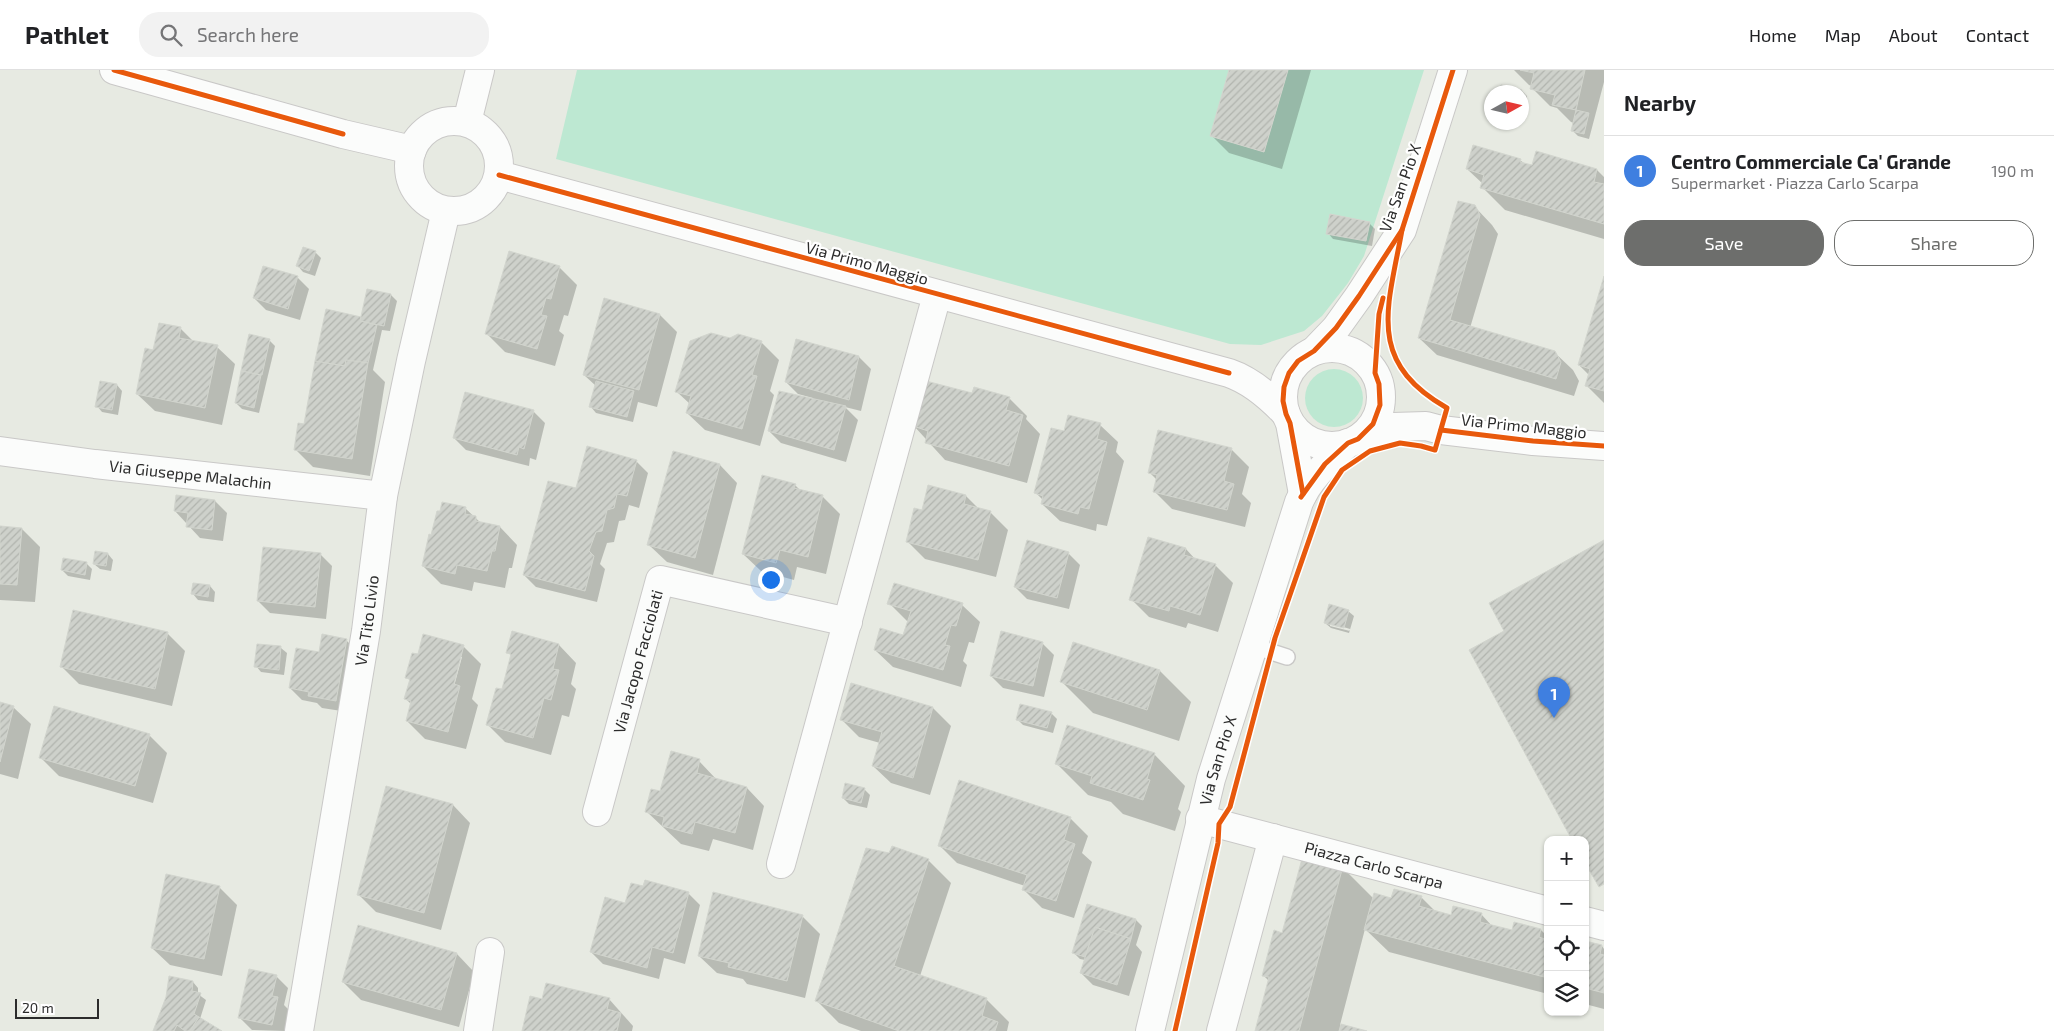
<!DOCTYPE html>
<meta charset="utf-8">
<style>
body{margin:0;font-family:"Exo 2",sans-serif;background:#f2f2f2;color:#202124}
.controls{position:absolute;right:15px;bottom:15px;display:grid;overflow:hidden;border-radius:10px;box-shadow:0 1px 4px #0004}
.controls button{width:45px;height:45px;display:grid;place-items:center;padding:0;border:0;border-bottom:1px solid #e0e0e0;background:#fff;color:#202124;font:25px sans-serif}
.compass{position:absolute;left:1484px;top:15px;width:45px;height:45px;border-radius:50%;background:#fff;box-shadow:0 1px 4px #0004;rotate:82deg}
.scale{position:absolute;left:15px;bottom:12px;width:84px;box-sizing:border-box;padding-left:5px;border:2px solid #2c2c2c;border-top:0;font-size:14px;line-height:18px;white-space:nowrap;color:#2c2c2c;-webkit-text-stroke:4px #fff;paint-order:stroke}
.you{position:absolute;left:770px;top:509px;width:18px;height:18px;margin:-12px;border:4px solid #fff;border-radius:50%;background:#1a73e8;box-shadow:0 0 0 8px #1a73e833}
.badge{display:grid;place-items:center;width:32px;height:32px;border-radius:50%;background:#6d6e6c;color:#fff;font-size:16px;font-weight:700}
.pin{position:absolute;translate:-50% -41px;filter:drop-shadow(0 1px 2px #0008)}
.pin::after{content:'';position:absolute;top:26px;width:18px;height:15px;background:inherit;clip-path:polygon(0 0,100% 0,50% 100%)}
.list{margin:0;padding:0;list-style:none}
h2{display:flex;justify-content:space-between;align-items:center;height:65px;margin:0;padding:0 20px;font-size:21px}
h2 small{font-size:16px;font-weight:400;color:#757577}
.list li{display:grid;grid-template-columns:32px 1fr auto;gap:15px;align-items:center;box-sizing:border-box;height:70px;padding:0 20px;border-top:1px solid #e0e0e0}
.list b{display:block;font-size:19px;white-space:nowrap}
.list p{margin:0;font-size:16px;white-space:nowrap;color:#757577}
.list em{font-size:16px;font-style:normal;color:#757577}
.actions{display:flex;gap:10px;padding:15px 20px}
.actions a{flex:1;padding:11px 0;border:1px solid #6d6e6c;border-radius:20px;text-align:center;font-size:18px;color:#6d6e6c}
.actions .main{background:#6d6e6c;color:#fff}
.icon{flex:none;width:28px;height:28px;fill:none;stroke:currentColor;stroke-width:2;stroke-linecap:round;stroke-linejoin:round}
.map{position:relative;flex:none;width:1604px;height:961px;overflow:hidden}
header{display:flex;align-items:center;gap:30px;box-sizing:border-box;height:70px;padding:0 25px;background:#fff;border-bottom:1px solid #e0e0e0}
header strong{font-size:24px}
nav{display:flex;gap:28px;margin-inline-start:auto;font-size:18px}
.search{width:350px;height:45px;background:#f2f2f2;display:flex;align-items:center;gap:12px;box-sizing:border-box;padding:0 18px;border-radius:20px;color:#757577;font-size:19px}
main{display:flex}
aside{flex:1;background:#fff}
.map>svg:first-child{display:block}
.grass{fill:#bde8d2;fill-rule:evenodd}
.shadow{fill:#0003;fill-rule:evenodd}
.building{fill:url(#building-hatch);stroke:#d2d5ce}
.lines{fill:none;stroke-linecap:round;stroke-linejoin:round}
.service-casing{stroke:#c9c8c7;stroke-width:18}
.minor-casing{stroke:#c9c8c7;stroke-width:30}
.service{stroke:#fbfcfb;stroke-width:15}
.minor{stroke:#fbfcfb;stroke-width:28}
.cycleway-casing{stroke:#fff;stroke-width:8}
.cycleway{stroke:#e8590c;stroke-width:5}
.labels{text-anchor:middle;stroke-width:4.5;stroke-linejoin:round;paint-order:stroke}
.street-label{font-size:16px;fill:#2c2c2c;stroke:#fff}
</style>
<header>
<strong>Pathlet</strong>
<div class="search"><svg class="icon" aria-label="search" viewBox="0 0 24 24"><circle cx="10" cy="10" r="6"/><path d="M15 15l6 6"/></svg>Search here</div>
<nav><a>Home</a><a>Map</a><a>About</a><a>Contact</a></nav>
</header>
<main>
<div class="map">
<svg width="1604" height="961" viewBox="0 0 1604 961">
<defs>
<pattern id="building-hatch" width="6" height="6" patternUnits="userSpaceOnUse" patternTransform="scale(1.25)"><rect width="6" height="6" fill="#ced1cb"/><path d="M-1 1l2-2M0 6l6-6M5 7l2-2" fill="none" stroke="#b1b4ae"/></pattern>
</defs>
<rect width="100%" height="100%" fill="#e7eae2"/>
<g class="grass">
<path d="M577,0h652l-19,66 54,16 24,-82h136l-60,186 -16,27 -26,33 -18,15 -43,14 -31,-1 -674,-185zM1330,144l40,8 -4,19 -39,-7z"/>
<circle cx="1334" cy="328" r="29"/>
</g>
<g class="shadow">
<path d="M1230,0h81l-29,99 -53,-16 -18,-18z"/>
<path d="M1514,0h90v12l-15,57 -11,-3 -6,-6 2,-7 -3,-1 -14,-14 -7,-2 -18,-18v-2l-3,-1z"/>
<path d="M1502,16l20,5 5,5 -3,14h-2v-18h-21z"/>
<path d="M1520,90l5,4 8,2 64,4 7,7v62l-99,-29 -23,-23 1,-3 -16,-15z"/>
<path d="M1474,136l18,19 6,9 -28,94 84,24 19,18 6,11 -5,15 -137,-41 -18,-17z"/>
<path d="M1369,153l6,6 -3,17 -39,-7 -5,-6z"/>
<path d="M315,182l6,6 -6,18 -12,-4 -5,-6z"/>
<path d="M559,197l18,18 -9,31 -4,-1 -5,16 5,4 -9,31 -50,-14 -18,-18z"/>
<path d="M297,207l12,12 -9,31 -34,-10 -12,-12z"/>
<path d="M1604,211v122l-17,-17 3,-10 -11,-11z"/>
<path d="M368,220l23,5 6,6 -7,30 -8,-1 -9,40 12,12 -15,94 -57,-9 -18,-18 10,-24 11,-64 46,-43z"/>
<path d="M660,245l17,17 -20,75 -19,-5 -5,20 -37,-9 -5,-6 5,-21 -12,-11z"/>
<path d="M160,255l21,4 13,13 23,5 18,17 -13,61 -67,-14 -18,-17 17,-43z"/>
<path d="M250,266l19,4 6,6 -16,67 -17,-4 -6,-6z"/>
<path d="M730,269l31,3 18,18 -9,31 4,4 -14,51 -55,-16 -18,-17 3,-9 -13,-12z"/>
<path d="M797,271l62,16 12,12 -10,42 -16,-4 13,13 -12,42 -65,-19 -12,-12 44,-31v-2l-15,-4 -12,-12z"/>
<path d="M117,315l5,6 -4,24 -16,-3 -5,-6z"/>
<path d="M973,325l36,3 18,18 -1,3 14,15 -13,49 -82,-23 -31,-34z"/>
<path d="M533,341l12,12 -9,37 -6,-2 -1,8 -63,-16 -12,-12z"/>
<path d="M1100,355l18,17 -2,10 8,9 -17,65 -10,-2 -1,7 -36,-10 -18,-17 1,-4 -7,-7 29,-60z"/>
<path d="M1231,379l18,18 -7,27 9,9 -6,24 -73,-18 -18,-18 3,-11 -8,-8z"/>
<path d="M636,391l12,12 -9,35 -10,-3 -4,15 -6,1 -5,21 -7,1 -7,21 5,5 -8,33 -61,-15 -12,-12 53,-85z"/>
<path d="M720,395l17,18 -24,92 -46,-13 -18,-17z"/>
<path d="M795,415l6,6 22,6 17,17 -14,60 -29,-7 -3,13 -33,-9 -18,-17z"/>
<path d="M929,417l37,9 13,13 11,3 18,18 -12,47 -71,-18 -18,-18 16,-30z"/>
<path d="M177,427l38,4 12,12 -4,28 -23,-3 -25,-27z"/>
<path d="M466,439l16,15 18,3 17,18 -5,23h-3l-4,20 -31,-6 -2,9 -31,-7 -18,-18 9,-29z"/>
<path d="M0,457l22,2 18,18 -5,55 -35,-2z"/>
<path d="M1186,479l9,10 20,6 18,18 -15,49 -30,-9 -2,5 -37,-11 -18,-18z"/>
<path d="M1068,483l12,12 -11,44 -42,-10 -12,-12z"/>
<path d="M108,484l5,6 -2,11 -11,-2 -6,-5z"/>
<path d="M320,484l12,12 -6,53 -56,-6 -12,-12z"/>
<path d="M86,493l6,6 -2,11 -22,-4 -6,-6z"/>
<path d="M210,516l5,6 -1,10 -16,-2 -5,-6z"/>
<path d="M889,533l73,2 18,17 -6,21 -5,-1 -6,19 4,4 -6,22 -68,-20 -18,-17 29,-13 4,-15z"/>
<path d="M1348,541l6,5 -5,17 -18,-5 -6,-5zM1330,553l20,6v2l-20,-5z"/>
<path d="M167,563l18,18 -13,55 -93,-22 -18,-18z"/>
<path d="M346,570l12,12 -10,60 -26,-4 -5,-5 -15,-3 -12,-12 30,-34z"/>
<path d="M1042,573l12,12 -10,42 -41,-9 -12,-12z"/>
<path d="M559,575l17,18 -5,21 5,5 -7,28 -7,-2 -11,40 -46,-13 -18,-18 16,-33 9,-34 -4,-5z"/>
<path d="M463,576l18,18 -9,35 6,6 -12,44 -41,-10 -18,-18 4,-17 -5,-5 5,-18 -5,-4 13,-21zM459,587h3l-9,33h-2z"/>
<path d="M281,578l6,5 -3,22 -23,-3 -5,-6z"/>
<path d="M1160,601l31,31 -12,39 -86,-28 -32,-32z"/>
<path d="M851,614l82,24 18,18 -21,69 -39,-12 -18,-17 7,-23 -21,-6 -18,-18z"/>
<path d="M0,633l13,4 18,17 -13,55 -18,-5z"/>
<path d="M1051,643l6,6 -4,14 -30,-8 -5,-5z"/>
<path d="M149,665l18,18 -14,50 -94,-27 -18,-18z"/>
<path d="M1154,684l31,32 -7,23 3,3 -6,19 -52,-17 -12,-12 -23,-7 -31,-31z"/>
<path d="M699,691l18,19 30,8 17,18 -11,44 -40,-11 -4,12 -28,-7 -35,-33 15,-18z"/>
<path d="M864,719l6,6 -3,13 -18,-4 -6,-6z"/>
<path d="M453,735l17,18 -29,107 -65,-18 -18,-18z"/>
<path d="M1070,748l18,18 -6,17 10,9 -18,56 -32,-10 -18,-18 1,-4 -68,-23 -18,-18z"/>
<path d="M928,790l23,23 -31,93 66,23 23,23 -2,9h-146l-22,-8 -23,-23z"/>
<path d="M1342,797l32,32 47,-2 15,15 16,4 29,-2 12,13 20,5 2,-8 26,6 7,7v57l-159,-42 -24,-23 -25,96 22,6h-106l14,-49 -7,-7 20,-41z"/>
<path d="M219,817l18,18 -15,71 -52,-11 -18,-17z"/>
<path d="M688,823l12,12 -15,59 -21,-6 -5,21 -56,-15 -12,-12 35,-48z"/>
<path d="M714,824l89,23 17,17 -15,64 -58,-14 -4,-5 -26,-6 -18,-17z"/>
<path d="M1088,835l48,15 6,6 -6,19 6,7 -13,44 -36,-11 -12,-12 4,-13 -5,-1 -6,-6z"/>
<path d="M1585,872l17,4 2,3v60l-19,-5z"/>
<path d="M457,884l17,18 -15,55 -98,-27 -18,-18z"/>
<path d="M276,906l12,12 -4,17 5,5 -4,21 -33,-1 -12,-12z"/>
<path d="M193,912l5,6v6l8,6 -6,19 20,12h-66z"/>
<path d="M609,929l24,27 -1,5h-109l20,-31z"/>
</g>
<g class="building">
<path d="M1229,0h59l-24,82 -54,-16z"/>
<path d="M1520,0h65l-9,40 -24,-5 3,-10 -25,-6 4,-16z"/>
<path d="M1501,15l21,5 -1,2h-21z"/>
<path d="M1576,40l13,3 -5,21 -13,-3z"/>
<path d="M1473,75l48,14 -1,3 12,3 4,-14 61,18 -3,13 10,2v40l-124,-36 4,-13 -18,-6z"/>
<path d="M1458,131l17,4 5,10 -30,105 105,31 6,11 -5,17 -138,-41z"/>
<path d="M1330,144l40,8 -4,19 -40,-7z"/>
<path d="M303,177l13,4 -7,20 -13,-5z"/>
<path d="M509,181l51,15 -9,33 -5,-1 -5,17 6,1 -10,33 -52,-15z"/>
<path d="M263,196l35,10 -10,33 -35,-11z"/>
<path d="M1604,206v115l-19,-5 5,-17 -12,-4z"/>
<path d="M367,219l24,5 -7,32 -24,-5z"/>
<path d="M604,228l56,16 -21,76 -56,-15z"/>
<path d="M326,239l35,8 -1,4 17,4 -9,38 -22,-3 -1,6 -30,-5z"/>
<path d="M159,253l22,4 -2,11 39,7 -13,63 -69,-14 9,-46 8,2z"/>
<path d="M711,263l19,5 8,-4 24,7 -10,34 5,1 -15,53 -56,-16 5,-17 -16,-4 15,-51z"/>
<path d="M249,264l21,5 -8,36 -21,-4z"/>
<path d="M796,269l63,17 -10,44 -64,-18z"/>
<path d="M346,290l22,3 -16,96 -58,-9 4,-27 6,1 11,-63 30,5z"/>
<path d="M241,301l20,4 -7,33 -19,-5z"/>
<path d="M100,311l17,3 -5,26 -17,-3z"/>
<path d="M596,311l38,10 -7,26 -38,-10z"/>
<path d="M926,311l46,12 2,-6 36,10 -4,13 17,5 -14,51 -84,-23 3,-12 -15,-5z"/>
<path d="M779,321l67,15 -12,44 -66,-19z"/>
<path d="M465,322l69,18 -10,39 -5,-2 -2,8 -64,-17z"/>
<path d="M1068,345l33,8 -4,16 10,3 -18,67 -9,-2 -2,7 -37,-10 2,-8 -9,-3 17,-65 13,3z"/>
<path d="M1158,360l74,18 -8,33 10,3 -7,26 -74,-18 4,-17 -9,-2z"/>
<path d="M587,376l50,14 -10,36 -10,-2 -3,14 -7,2 -5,21 -6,1 -7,19 5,5 -9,35 -62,-16 25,-94 28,7z"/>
<path d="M673,381l47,13 -25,94 -48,-13z"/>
<path d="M762,405l34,9 -2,4 29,7 -15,62 -28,-7 -4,13 -34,-9z"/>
<path d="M928,415l38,10 -2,9 27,7 -13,49 -72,-18 8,-34 8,2z"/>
<path d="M176,425l39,5 -3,30 -26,-3 2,-14 -14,-2z"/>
<path d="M442,432l24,5 -1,7 11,2v5l24,5 -5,25h-3l-5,20 -30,-6 -2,9 -33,-8 7,-32 2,1 6,-24h3z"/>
<path d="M0,456l22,2 -5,57 -17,-1z"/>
<path d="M1148,467l38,11 -2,7 32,9 -16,51 -30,-9 -1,5 -40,-11z"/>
<path d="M1027,470l42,12 -12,46 -43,-11z"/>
<path d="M1604,470v344l-5,3 -14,-24v-23h-13l-103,-190 35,-19 -15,-28z"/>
<path d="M263,477l58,6 -6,54 -58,-6z"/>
<path d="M95,481l13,2 -2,13 -13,-2z"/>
<path d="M63,488l24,4 -2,13 -24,-5z"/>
<path d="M193,513l17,2 -2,12 -17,-3z"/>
<path d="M894,513l69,20 -7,23 -5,-1 -6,20 5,1 -7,24 -69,-20 6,-22 23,7 8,-24 -24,-7z"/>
<path d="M1329,534l20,6 -5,18 -20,-5z"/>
<path d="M73,540l95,22 -13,57 -95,-22z"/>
<path d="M512,561l47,13 -6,25 6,1 -8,30 -7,-2 -11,40 -47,-13 10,-37 6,1 9,-35 -5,-1z"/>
<path d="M1001,561l42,11 -10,44 -43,-10z"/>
<path d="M322,564l25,5 -11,62 -28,-5 1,-4 -20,-4 7,-40 23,4z"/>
<path d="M423,564l41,11 -10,39 6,2 -12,46 -42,-11 5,-20 -7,-2 6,-20 -5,-1 7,-25 6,1z"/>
<path d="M1073,572l87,28 -13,40 -87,-28z"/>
<path d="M257,574l24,2 -2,24 -25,-3z"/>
<path d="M851,613l82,24 -20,71 -41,-12 10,-34 -42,-12z"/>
<path d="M0,632l14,4 -14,56z"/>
<path d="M1020,634l32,8 -5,16 -31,-8z"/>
<path d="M54,636l96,28 -15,52 -96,-28z"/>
<path d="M1067,655l88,28 -8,26 3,1 -7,20 -53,-17 2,-7 -37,-12z"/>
<path d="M671,681l29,8 -3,14 50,14 -12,46 -40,-11 -3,12 -30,-8 2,-9 -19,-5 6,-23 9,2z"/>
<path d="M959,710l112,37 -7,23 11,4 -19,57 -34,-11 5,-15 -89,-29z"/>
<path d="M845,713l20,5 -4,15 -19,-5z"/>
<path d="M386,716l67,18 -29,109 -67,-18z"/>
<path d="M892,776l37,13 -35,107 93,32 -5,18 16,6 -3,9h-96l-84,-30 51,-153 23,5z"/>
<path d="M1303,785l40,11 -44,165h-44l14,-54 -7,-1 12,-46 8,3z"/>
<path d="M166,804l54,12 -16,73 -53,-11z"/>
<path d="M645,810l44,12 -16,61 -21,-6 -5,21 -57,-16 15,-55 20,6 6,-20 12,3z"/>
<path d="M1394,819l28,7 -3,10 32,9 2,-9 29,7 -2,9 32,8 2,-8 27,7 -2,8 9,3v38l-184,-48 10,-37 17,5z"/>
<path d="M713,822l90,23 -16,66 -59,-14 1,-4 -31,-7z"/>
<path d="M1087,834l49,15 -5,20 -36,-12 -10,30 -13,-4z"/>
<path d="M358,855l99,28 -16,57 -99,-28z"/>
<path d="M1095,857l36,12 -14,46 -37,-12z"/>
<path d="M1585,871l17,4 -2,9 4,1v38l-19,-5z"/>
<path d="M249,899l28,6 -5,21 6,1 -6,28 -34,-7z"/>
<path d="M169,906l24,5 -1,10 9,2 -7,21 5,3 -9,14h-5l-8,-6 -3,6h-21l13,-34z"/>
<path d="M546,913l64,15 -3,11 14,4 -4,18h-95l8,-35 12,3z"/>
<path d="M199,947l23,14h-32z"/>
<path d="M1341,954l26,7h-28z"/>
</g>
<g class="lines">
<g class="service-casing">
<path id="service" d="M1253,576l34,11"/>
</g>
<g class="minor-casing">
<g id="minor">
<path d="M114,0l229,64 69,16"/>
<circle cx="454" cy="96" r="45"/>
<path d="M467,52l13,-52"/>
<path d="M499,105l730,198c23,8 41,24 57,41"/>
<circle cx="1332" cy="327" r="49"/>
<path d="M1314,281l22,-23 23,-32 43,-66 51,-160"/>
<path d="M1290,353l13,71"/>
<path d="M1358,369l35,-12 33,-1 15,4 92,11 71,5"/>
<path id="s1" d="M0,381l95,13 288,32"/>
<path id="s2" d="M597,742l63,-232 188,42"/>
<path id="s3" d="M1200,749l348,92"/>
<path d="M781,794l156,-569"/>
<path d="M1585,851l19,5"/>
<path id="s4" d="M299,961l67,-400 17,-135 28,-135 35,-150"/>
<path d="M478,961l12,-79"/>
<path id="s5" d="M1150,961l61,-252 88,-277c10,-24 31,-42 49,-59"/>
<path d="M1221,961l52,-193"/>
</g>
</g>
<use href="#service" class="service"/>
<use href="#minor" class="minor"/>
<g class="cycleway-casing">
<g id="cycleway">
<path d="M114,0l229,64"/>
<path d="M499,105l730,198"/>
<path d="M1441,360l92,11 71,5"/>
<path d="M1303,424l-13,-71 -4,-9 -3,-13 1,-14 5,-14 9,-12 16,-10 22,-23 23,-32 43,-66 51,-160"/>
<path d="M1301,427l24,-33 23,-21 10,-4 15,-15 7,-19 -1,-21 -4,-11 4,-59 4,-16"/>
<path d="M1175,961l43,-188 1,-19 11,-17 45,-169 49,-141 18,-27 28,-19 30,-8 21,3 14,4 12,-42c-82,-47 -59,-100 -45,-178"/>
</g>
</g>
<use href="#cycleway" class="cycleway"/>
</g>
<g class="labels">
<g class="street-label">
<text transform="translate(1400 118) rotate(-70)" y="6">Via San Pio X</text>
<text transform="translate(867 193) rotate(15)" y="6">Via Primo Maggio</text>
<text transform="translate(1524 356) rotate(6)" y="6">Via Primo Maggio</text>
<text dy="6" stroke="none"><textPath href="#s1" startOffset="192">Via Giuseppe Malachin</textPath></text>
<text dy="6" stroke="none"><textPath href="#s4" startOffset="416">Via Tito Livio</textPath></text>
<text dy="6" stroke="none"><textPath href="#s2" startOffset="156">Via Jacopo Facciolati</textPath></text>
<text dy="6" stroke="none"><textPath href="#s5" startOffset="279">Via San Pio X</textPath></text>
<text dy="6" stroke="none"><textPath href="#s3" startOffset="180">Piazza Carlo Scarpa</textPath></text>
</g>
</g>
</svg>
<div class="controls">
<button>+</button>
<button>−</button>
<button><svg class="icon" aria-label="locate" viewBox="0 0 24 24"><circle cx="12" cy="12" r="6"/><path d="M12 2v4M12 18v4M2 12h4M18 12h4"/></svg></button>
<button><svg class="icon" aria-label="layers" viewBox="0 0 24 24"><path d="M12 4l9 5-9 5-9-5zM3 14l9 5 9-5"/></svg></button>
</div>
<svg class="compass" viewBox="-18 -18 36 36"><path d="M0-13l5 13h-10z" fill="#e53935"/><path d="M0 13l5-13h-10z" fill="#757577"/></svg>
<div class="scale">20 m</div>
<div class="you"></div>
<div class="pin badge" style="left:1554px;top:648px;background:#3f7fe0">1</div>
</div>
<aside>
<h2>Nearby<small></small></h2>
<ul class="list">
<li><span class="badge" style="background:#3f7fe0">1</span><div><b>Centro Commerciale Ca' Grande</b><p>Supermarket · Piazza Carlo Scarpa</p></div><em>190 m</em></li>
</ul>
<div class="actions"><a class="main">Save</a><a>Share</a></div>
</aside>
</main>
